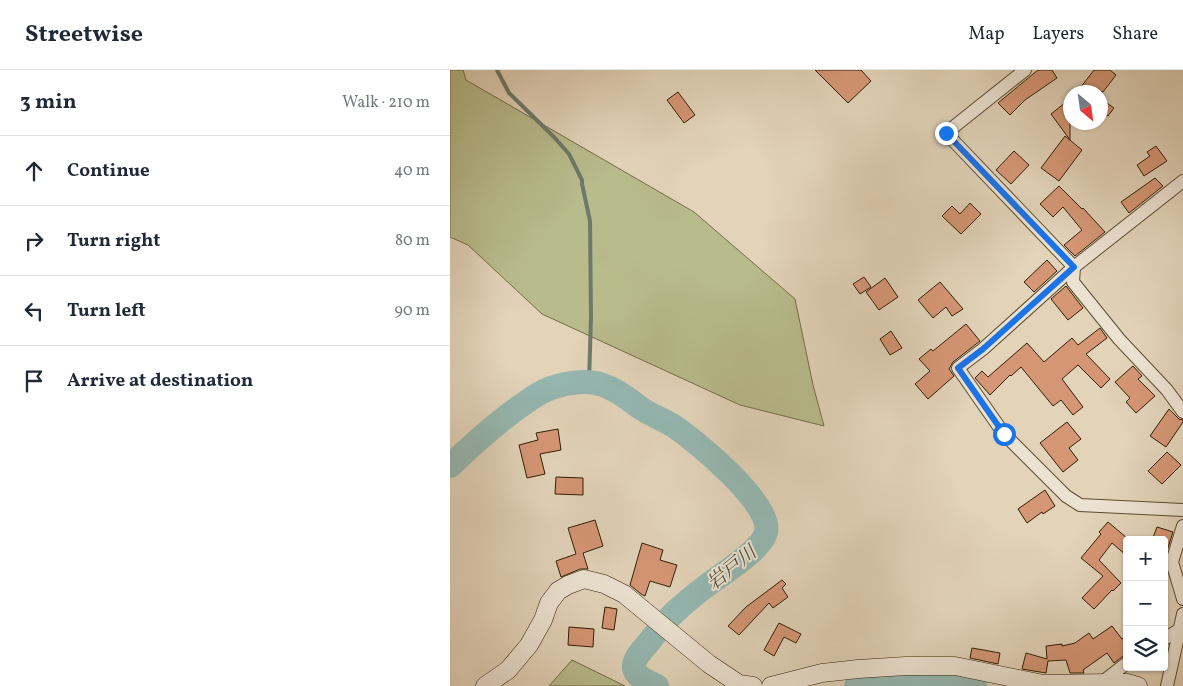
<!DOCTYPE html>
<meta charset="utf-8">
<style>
body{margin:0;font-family:Vollkorn,"Noto Serif JP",serif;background:#f2f2f3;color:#1f2937}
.controls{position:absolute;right:15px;bottom:15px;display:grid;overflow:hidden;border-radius:5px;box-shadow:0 1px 4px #0004}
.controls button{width:45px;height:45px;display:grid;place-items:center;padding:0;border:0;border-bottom:1px solid #e0e1e3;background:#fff;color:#1f2937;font:25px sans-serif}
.compass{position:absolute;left:613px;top:15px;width:45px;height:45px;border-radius:50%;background:#fff;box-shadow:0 1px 4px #0004;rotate:151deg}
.stop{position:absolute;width:15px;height:15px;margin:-11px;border:4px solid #1a73e8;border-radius:50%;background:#fff}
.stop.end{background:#1a73e8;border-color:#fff;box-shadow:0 1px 5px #0008}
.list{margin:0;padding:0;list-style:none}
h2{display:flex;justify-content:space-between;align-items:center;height:65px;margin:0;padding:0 20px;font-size:21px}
h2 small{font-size:16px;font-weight:400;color:#747a83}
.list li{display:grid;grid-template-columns:32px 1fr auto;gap:15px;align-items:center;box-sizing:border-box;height:70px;padding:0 20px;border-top:1px solid #e0e1e3}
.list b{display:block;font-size:19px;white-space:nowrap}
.list em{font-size:16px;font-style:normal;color:#747a83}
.icon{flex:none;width:28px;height:28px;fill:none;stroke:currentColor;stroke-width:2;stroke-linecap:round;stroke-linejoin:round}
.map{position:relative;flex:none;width:733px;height:616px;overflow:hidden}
header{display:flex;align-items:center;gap:30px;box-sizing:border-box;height:70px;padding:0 25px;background:#fff;border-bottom:1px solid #e0e1e3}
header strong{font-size:24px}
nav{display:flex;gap:28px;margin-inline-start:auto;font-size:18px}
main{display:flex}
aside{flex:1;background:#fff}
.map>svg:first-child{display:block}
.green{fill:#b8bb8c;stroke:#746d47}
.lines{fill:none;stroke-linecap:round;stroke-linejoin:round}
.stream{stroke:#6d7a6b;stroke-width:4}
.river{stroke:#95b7b1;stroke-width:24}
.building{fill:#d59675;stroke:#311f02}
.street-casing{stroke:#5d4c30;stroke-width:14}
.secondary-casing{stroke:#311f02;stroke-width:19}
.street{stroke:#ece2d2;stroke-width:12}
.secondary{stroke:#ece2d2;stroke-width:18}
.route{stroke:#1a73e8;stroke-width:6}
.labels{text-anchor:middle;stroke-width:4;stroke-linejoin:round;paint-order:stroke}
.water-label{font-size:19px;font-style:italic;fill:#4f4d37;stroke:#ece2d2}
</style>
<header>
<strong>Streetwise</strong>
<nav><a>Map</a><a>Layers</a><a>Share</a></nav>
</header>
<main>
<aside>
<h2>3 min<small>Walk · 210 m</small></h2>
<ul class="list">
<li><svg class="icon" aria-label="ahead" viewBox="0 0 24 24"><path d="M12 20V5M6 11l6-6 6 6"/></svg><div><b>Continue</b></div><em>40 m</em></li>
<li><svg class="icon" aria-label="right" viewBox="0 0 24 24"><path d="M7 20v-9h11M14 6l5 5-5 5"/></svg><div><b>Turn right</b></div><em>80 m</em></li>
<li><svg class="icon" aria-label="left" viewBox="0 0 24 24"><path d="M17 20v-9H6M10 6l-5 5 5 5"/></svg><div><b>Turn left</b></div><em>90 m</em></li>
<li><svg class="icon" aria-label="arrive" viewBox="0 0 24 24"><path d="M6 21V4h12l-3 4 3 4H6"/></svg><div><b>Arrive at destination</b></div></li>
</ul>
</aside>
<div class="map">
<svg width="733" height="616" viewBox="0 0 733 616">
<rect width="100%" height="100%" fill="#e2d3b9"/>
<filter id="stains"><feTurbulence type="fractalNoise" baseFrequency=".004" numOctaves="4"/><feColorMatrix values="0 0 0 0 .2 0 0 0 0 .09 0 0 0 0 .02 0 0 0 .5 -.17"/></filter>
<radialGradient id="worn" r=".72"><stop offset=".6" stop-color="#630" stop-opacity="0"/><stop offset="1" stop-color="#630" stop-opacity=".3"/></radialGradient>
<g class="green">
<path d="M0,0h13l3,10 228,132 101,87 18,86 11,41 -84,-21 -198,-91 -74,-69 -18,-8z"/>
<path d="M122,590l53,26h-76z"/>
</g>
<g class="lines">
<path class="stream" d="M47,0l12,23 44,43 16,18 13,26v4l8,37 1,96 -2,65"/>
<g class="river">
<path d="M0,396c23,-22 46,-43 72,-61 7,-5 14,-10 22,-14 17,-8 42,-12 59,-6 15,5 26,15 39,24 9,6 20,10 30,16 22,14 101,79 94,107 -4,18 -46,43 -61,55 -10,7 -20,16 -29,24 -10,9 -19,21 -27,31 -6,7 -16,17 -15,26 1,9 16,15 23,18"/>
<path d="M406,616l50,-9 60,7 9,2"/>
</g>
</g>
<g class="building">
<path d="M365,0h46l10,11 -23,22z"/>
<path d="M588,0h14l5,8 -32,22 -15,15 -12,-12z"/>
<path d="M644,0h16l6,5 -13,17h-26z"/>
<path d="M228,22l17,23 -11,8 -17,-23z"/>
<path d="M650,28l14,10 -6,8 -8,-5z"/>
<path d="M620,29v41l-19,-26z"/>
<path d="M615,66l17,14 -23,31 -18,-13z"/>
<path d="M706,76l11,15 -23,15 -7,-11 13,-9 -3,-4z"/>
<path d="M564,81l15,14 -18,19 -15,-14z"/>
<path d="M705,108l8,8 -34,27 -8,-11z"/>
<path d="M609,116l23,23 1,-1 22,24 -30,24 -11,-11 18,-15 -19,-23 -10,10 -13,-13z"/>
<path d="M520,133l11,11 -20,20 -19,-18 10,-10 8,8z"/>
<path d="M597,190l10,11 -23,21 -10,-10z"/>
<path d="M414,207l7,10 -11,7 -7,-10z"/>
<path d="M435,208l13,19 -19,13 -13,-18z"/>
<path d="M490,212l23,27 -11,7 -6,-9 -13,11 -15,-18z"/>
<path d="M616,216l17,22 -15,12 -17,-21z"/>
<path d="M516,254l14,17 -27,21 -4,7 5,7 -26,23 -13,-15 15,-13 -11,-12 12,-10 2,2z"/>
<path d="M650,258l7,10 -21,16 24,25 -9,9 -23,-23 -16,14 21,28 -10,8 -12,-15 -8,6 -32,-39 -10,9 -1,-1 -20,20 -15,-17 7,-7 6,6 39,-34 17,19 28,-24 6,7z"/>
<path d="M441,261l11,17 -12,7 -10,-16z"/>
<path d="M683,296l9,10 -4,3 17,17 -19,17 -10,-11 4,-4 -15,-16z"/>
<path d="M719,339l10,10 4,1v2l-17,25 -16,-11z"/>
<path d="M617,352l14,17 -12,9 9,12 -15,12 -23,-29z"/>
<path d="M108,359l3,21 -21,4 5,20 -18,4 -8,-33 19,-5 -2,-7z"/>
<path d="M717,382l14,13 -19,19 -14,-13z"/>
<path d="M106,407l27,1v17l-28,-1z"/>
<path d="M595,420l10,16 -12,8 -1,-2 -15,11 -9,-14z"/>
<path d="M145,450l8,26 -20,7 5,16h-8l-19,8 -5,-16 20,-7 -8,-26z"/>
<path d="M658,452l19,16v18l-15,-13 -13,17 22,23 -8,8 -1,-1 -18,19 -12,-11 21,-22 -22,-18 20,-24 -2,-2z"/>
<path d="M707,457l16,5 -9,28v-20h-12z"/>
<path d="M192,473l21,7 -3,10 17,5 -7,22 -20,-6 -5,15 -4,-2 -11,-9z"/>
<path d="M332,510l4,4 -4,4 6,9 -15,11 -4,-5 -30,32 -11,-9 18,-19z"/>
<path d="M155,537l12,2 -3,21 -12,-2z"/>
<path d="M329,553l22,11 -5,9 -12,-6 -10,19 -10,-6z"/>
<path d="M662,556l10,13 5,-3v19l-5,2 -8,6 -7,-10 -24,17 1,3h-14l-4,-13 -18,1 -2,12 -24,-4 4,-16 21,6 -1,-13 16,-2v2l13,-3 14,-10 4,6z"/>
<path d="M119,557l25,2 -1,18 -25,-2z"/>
<path d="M522,578l28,5 -2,11 -28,-6z"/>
</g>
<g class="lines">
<g class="street-casing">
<g id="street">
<path d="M575,0l-79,63 128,134 -1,15 46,57 48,51 16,22"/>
<path d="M733,111l-109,86 -91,82 -25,19 46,66 62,62 14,9 103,5"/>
<path d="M733,456l-11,36 11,37"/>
<path d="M714,569l15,-9"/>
<path d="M651,613l26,-20"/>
<path d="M717,616l16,-72"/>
</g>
</g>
<g class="secondary-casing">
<g id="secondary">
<path d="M35,616l23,-16 21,-25 14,-25 6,-17 9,-12 10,-6 16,-6 20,5 20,10 85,70 30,20 14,2"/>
<path d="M321,616l51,-13 36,-4 48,-3h49l88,18 66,-1h19l10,3"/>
</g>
</g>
<use href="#street" class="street"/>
<use href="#secondary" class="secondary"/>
</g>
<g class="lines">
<path class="route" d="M496,63l128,134 -91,82 -25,19 46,66"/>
</g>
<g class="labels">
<g class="water-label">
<text transform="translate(281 497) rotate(-39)" y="7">岩戸川</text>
</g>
</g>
<rect width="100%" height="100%" filter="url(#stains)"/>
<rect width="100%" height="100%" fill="url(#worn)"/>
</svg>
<div class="controls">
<button>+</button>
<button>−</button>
<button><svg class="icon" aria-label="layers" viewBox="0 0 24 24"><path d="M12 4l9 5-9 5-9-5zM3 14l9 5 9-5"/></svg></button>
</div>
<svg class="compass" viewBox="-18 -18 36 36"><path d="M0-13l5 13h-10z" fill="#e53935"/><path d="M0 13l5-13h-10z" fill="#747a83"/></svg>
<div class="stop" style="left:554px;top:364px"></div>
<div class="stop end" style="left:496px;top:63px"></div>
</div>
</main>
